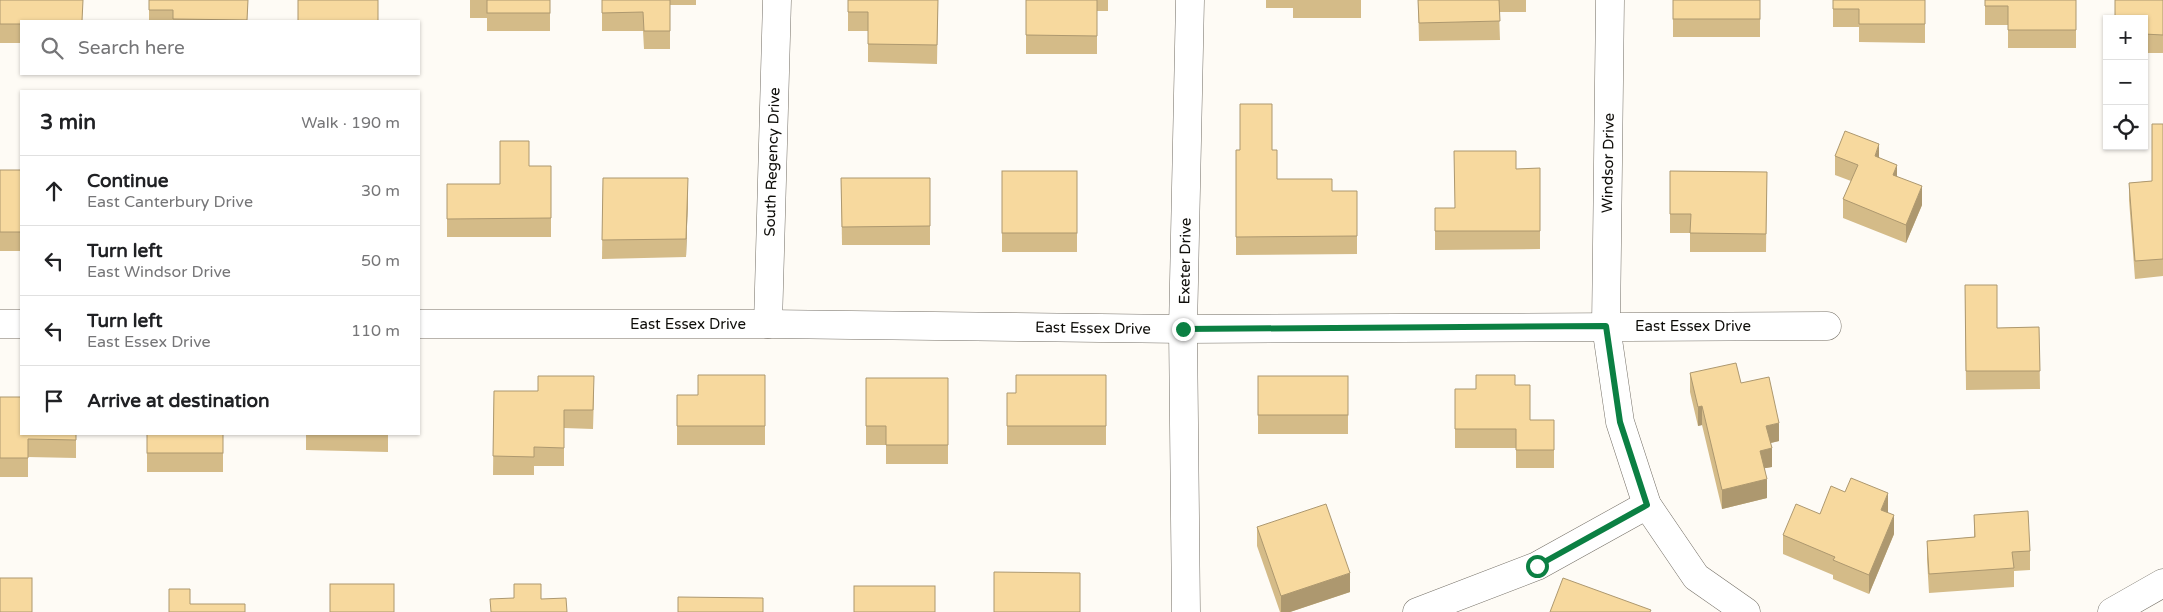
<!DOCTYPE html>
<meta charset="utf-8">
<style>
body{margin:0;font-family:"Varela Round",sans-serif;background:#f6f6f6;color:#202124}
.controls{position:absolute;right:15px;top:15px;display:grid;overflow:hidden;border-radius:0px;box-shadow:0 1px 4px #0004}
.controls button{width:45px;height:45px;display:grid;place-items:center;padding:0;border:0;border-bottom:1px solid #e0e0e0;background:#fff;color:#202124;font:25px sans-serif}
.stop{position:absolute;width:15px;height:15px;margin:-11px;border:4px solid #0b8043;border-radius:50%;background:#fff}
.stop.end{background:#0b8043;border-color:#fff;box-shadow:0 1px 5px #0008}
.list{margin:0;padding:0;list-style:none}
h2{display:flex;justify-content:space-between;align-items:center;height:65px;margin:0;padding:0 20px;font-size:21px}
h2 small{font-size:16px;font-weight:400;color:#757577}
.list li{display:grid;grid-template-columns:32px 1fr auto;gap:15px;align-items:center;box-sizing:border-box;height:70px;padding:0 20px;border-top:1px solid #e0e0e0}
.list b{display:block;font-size:19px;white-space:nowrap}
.list p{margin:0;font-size:16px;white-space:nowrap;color:#757577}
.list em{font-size:16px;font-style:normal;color:#757577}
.icon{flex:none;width:28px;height:28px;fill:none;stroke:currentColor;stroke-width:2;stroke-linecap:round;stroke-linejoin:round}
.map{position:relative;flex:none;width:2163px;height:612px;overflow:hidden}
.search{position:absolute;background:#fff;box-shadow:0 1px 4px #0004;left:20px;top:20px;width:400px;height:55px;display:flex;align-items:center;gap:12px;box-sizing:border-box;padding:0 18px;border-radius:0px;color:#757577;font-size:19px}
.panel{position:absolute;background:#fff;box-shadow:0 1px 4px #0004;left:20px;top:90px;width:400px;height:345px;border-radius:0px}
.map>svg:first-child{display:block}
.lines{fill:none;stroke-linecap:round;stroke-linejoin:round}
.minor-casing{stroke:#746f66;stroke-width:29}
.minor{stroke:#fff;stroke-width:28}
.wall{fill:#d4bb88}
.shaded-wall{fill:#ad986f}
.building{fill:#f7d99e;stroke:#ad986f}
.route{stroke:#0b8043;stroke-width:6}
.labels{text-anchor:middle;stroke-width:5;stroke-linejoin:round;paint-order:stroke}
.street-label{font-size:15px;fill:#0e0d09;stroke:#fff}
</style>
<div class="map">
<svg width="2163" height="612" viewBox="0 0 2163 612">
<rect width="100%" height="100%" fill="#fefbf5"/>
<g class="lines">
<g class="minor-casing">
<g id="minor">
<path d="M1610,0l-4,326 14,96 27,83 49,72 50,35"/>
<path d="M0,324h21"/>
<path d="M419,324h349l415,5 644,-3"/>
<path d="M768,324l9,-324"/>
<path d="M1186,612l-3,-283 7,-329"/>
<path d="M1417,612l120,-46 110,-61"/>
<path d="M2112,612l51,-29"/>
</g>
</g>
<use href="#minor" class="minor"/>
</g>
<g class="wall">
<path d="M0,0l21,21v22h-21z"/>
<path d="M149,0h99l-1,21h-98z"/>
<path d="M470,0h80v31h-63v-13h-17z"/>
<path d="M602,0h94v5h-26v44h-26l-1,-18h-41z"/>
<path d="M848,0h90l-1,64 -69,-2v-31h-20z"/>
<path d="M1026,0h82v11h-11v43h-71z"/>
<path d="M1266,0h95v18h-68v-10h-27z"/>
<path d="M1418,0h108v12h-27l1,28 -81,1z"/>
<rect x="1673" y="0" width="87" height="37"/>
<path d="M1833,0h92v43l-66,-1v-15h-26z"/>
<path d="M1985,0h91v48h-68v-23h-23z"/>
<path d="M2163,0v53h-19v-34z"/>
<path d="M2163,124v152l-28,3 -6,-79v-17l23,-2z"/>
<path d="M1236,150h36l5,29 55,12h25v63l-121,1z"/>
<path d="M1835,156l44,1 18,19 25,29 -16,38 -63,-25v-19l8,-18 -16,-6z"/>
<path d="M529,166h22v71h-104v-53h53z"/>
<path d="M1540,168v81l-105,1v-42h19l62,-39z"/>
<rect x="0" y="170" width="21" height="81"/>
<rect x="1002" y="171" width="75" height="81"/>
<path d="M1670,171l97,1 -1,80h-76v-19h-20z"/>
<path d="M603,178l85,18 -2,61 -84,2z"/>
<path d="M841,178h89v67h-88z"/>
<path d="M1965,285l32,43 42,-1 1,62 -74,1z"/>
<path d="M1690,373l51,10 38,58 -8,2 1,24 -7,1 2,30 -45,11 -20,-84 -4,1 -8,-34z"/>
<path d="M765,375v70h-88v-50h21z"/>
<path d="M1106,375v70h-99v-52h9z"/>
<rect x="1258" y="376" width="90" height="58"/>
<path d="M866,378h82v86h-62v-19h-20z"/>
<path d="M1515,385l15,35h24v48h-38v-20h-61v-59h21z"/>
<path d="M494,391l100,4 -1,34 -29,-1v38h-30v9h-41z"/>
<path d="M0,397l76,37v24l-48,-1v20h-28z"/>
<rect x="147" y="434" width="76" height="38"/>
<path d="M306,434h82v18l-82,-2z"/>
<path d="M1888,512v1l6,21 -25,60 -36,-15v-4l-50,-21v-19l37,-21z"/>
<path d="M1974,515l56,36v19l-16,1v16l-85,6 -2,-34v-18l47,-4z"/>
<path d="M1257,527l93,65 -60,20h-10l-23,-66z"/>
</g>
<g class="shaded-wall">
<path d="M1879,144v19l-4,-7z"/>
<path d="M1897,165v18l-4,-8z"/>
<path d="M688,178v18l-2,61v-18z"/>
<path d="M1922,186v19l-16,38v-18z"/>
<path d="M1702,406v19l-4,1v-19z"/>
<path d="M1779,423v18l-13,3v-18z"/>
<path d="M1772,448v19l-12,2v-18z"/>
<path d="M1767,479v19l-45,11v-19z"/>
<path d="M1888,493v19l-7,17v-19z"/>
<path d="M1894,515v19l-25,60v-19z"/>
<path d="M1350,573v19l-60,20h-9v-16z"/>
</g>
<g class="building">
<path d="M0,0h83l-1,21h-61v3h-21z"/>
<path d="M149,0h99l-1,20 -74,-1v-9h-24z"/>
<rect x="298" y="0" width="80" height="21"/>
<rect x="487" y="0" width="63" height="13"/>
<path d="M602,0h68v31h-26l-1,-19 -41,1z"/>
<path d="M848,0h90l-1,45 -69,-1v-32h-20z"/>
<path d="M1026,0h71v36l-71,-1z"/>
<path d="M1418,0h81l1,21 -81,2z"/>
<rect x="1673" y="0" width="87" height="19"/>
<path d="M1833,0h92v24h-66v-15h-26z"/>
<path d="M1985,0h91v30h-68v-24h-23z"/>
<path d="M2115,0h48v35l-19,-1v-15h-29z"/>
<path d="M1240,104h32v46h5v29h55v12h25v45l-121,1v-87h4z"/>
<path d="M2152,124h11v135l-28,2 -6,-78 23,-2z"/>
<path d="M1845,131l34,13 -4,12 22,9 -4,10 29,11 -16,39 -63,-26 15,-34 -23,-9z"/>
<path d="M500,141h29v25h22v52l-104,1v-35h53z"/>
<path d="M1454,151h62v18l24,-1v63h-105v-23h20z"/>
<rect x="0" y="170" width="21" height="62"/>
<rect x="1002" y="171" width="75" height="62"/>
<path d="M1670,171l97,1 -1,62 -76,-1 1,-19h-21z"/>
<path d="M603,178h85l-2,61 -84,1z"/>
<path d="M841,178h89v48l-88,1z"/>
<path d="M1965,285h32v43l42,-1 1,44h-74z"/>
<path d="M1736,363l5,20 28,-6 10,46 -13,3 6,22 -12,3 7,28 -45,11 -20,-84 -4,1 -8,-34z"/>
<path d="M698,375h67v51h-88v-31h21z"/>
<path d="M1016,375h90v51h-99v-33h9z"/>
<path d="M1476,375h39v10h15v35h24v30h-38v-21h-61v-40h21z"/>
<path d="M538,376h56l-1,34h-29v38l-30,-1v10l-41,-1 1,-65h44z"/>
<rect x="1258" y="376" width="90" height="39"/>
<path d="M866,378h82v67h-62v-19h-20z"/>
<path d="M0,397h21v37h55v6l-48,-1v19h-28z"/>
<rect x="147" y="434" width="76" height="19"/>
<path d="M1851,478l37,15 -7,17 13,5 -25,60 -36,-15 2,-3 -52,-22 13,-31 24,10 11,-28 14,6z"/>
<path d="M1326,504l24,69 -69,23 -24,-69z"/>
<path d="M2028,511l2,40 -18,1 2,16 -85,6 -2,-33 48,-4 -1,-22z"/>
<path d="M994,572l86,1v39h-86z"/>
<rect x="0" y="578" width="32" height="34"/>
<path d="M1563,578l88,32 -1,2h-100z"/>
<rect x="330" y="584" width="64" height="28"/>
<path d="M514,584h27v15l25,-1 1,14h-76l-1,-13 24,-1z"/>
<rect x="854" y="586" width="81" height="26"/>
<path d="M169,589h21v15h55v8h-76z"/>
<path d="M678,597l85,1v14h-85z"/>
</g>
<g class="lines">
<path class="route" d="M1183,329l423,-3 14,96 27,83 -110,61"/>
</g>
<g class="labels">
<g class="street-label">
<text transform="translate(772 162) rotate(-88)" y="5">South Regency Drive</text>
<text transform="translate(1608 163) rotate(-89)" y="5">Windsor Drive</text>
<text transform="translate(1185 261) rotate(-89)" y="5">Exeter Drive</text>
<text x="688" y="329">East Essex Drive</text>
<text x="1693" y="331">East Essex Drive</text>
<text transform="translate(1093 328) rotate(1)" y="5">East Essex Drive</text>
</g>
</g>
</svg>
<div class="controls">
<button>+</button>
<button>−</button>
<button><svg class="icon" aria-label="locate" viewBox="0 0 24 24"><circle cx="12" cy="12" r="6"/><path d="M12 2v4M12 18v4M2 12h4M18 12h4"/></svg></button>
</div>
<div class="stop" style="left:1537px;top:566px"></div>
<div class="stop end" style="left:1183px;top:329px"></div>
<div class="search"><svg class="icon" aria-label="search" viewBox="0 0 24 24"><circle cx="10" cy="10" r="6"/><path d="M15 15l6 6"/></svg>Search here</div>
<section class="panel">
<h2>3 min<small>Walk · 190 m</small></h2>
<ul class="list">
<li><svg class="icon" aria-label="ahead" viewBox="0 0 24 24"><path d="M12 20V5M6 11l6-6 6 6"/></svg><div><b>Continue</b><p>East Canterbury Drive</p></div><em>30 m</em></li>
<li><svg class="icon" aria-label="left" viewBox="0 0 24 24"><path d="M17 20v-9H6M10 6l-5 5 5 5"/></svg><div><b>Turn left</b><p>East Windsor Drive</p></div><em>50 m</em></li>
<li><svg class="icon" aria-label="left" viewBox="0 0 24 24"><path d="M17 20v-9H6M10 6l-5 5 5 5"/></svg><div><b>Turn left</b><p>East Essex Drive</p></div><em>110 m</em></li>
<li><svg class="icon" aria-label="arrive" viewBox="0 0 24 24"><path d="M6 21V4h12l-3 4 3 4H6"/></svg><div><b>Arrive at destination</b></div></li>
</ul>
</section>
</div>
